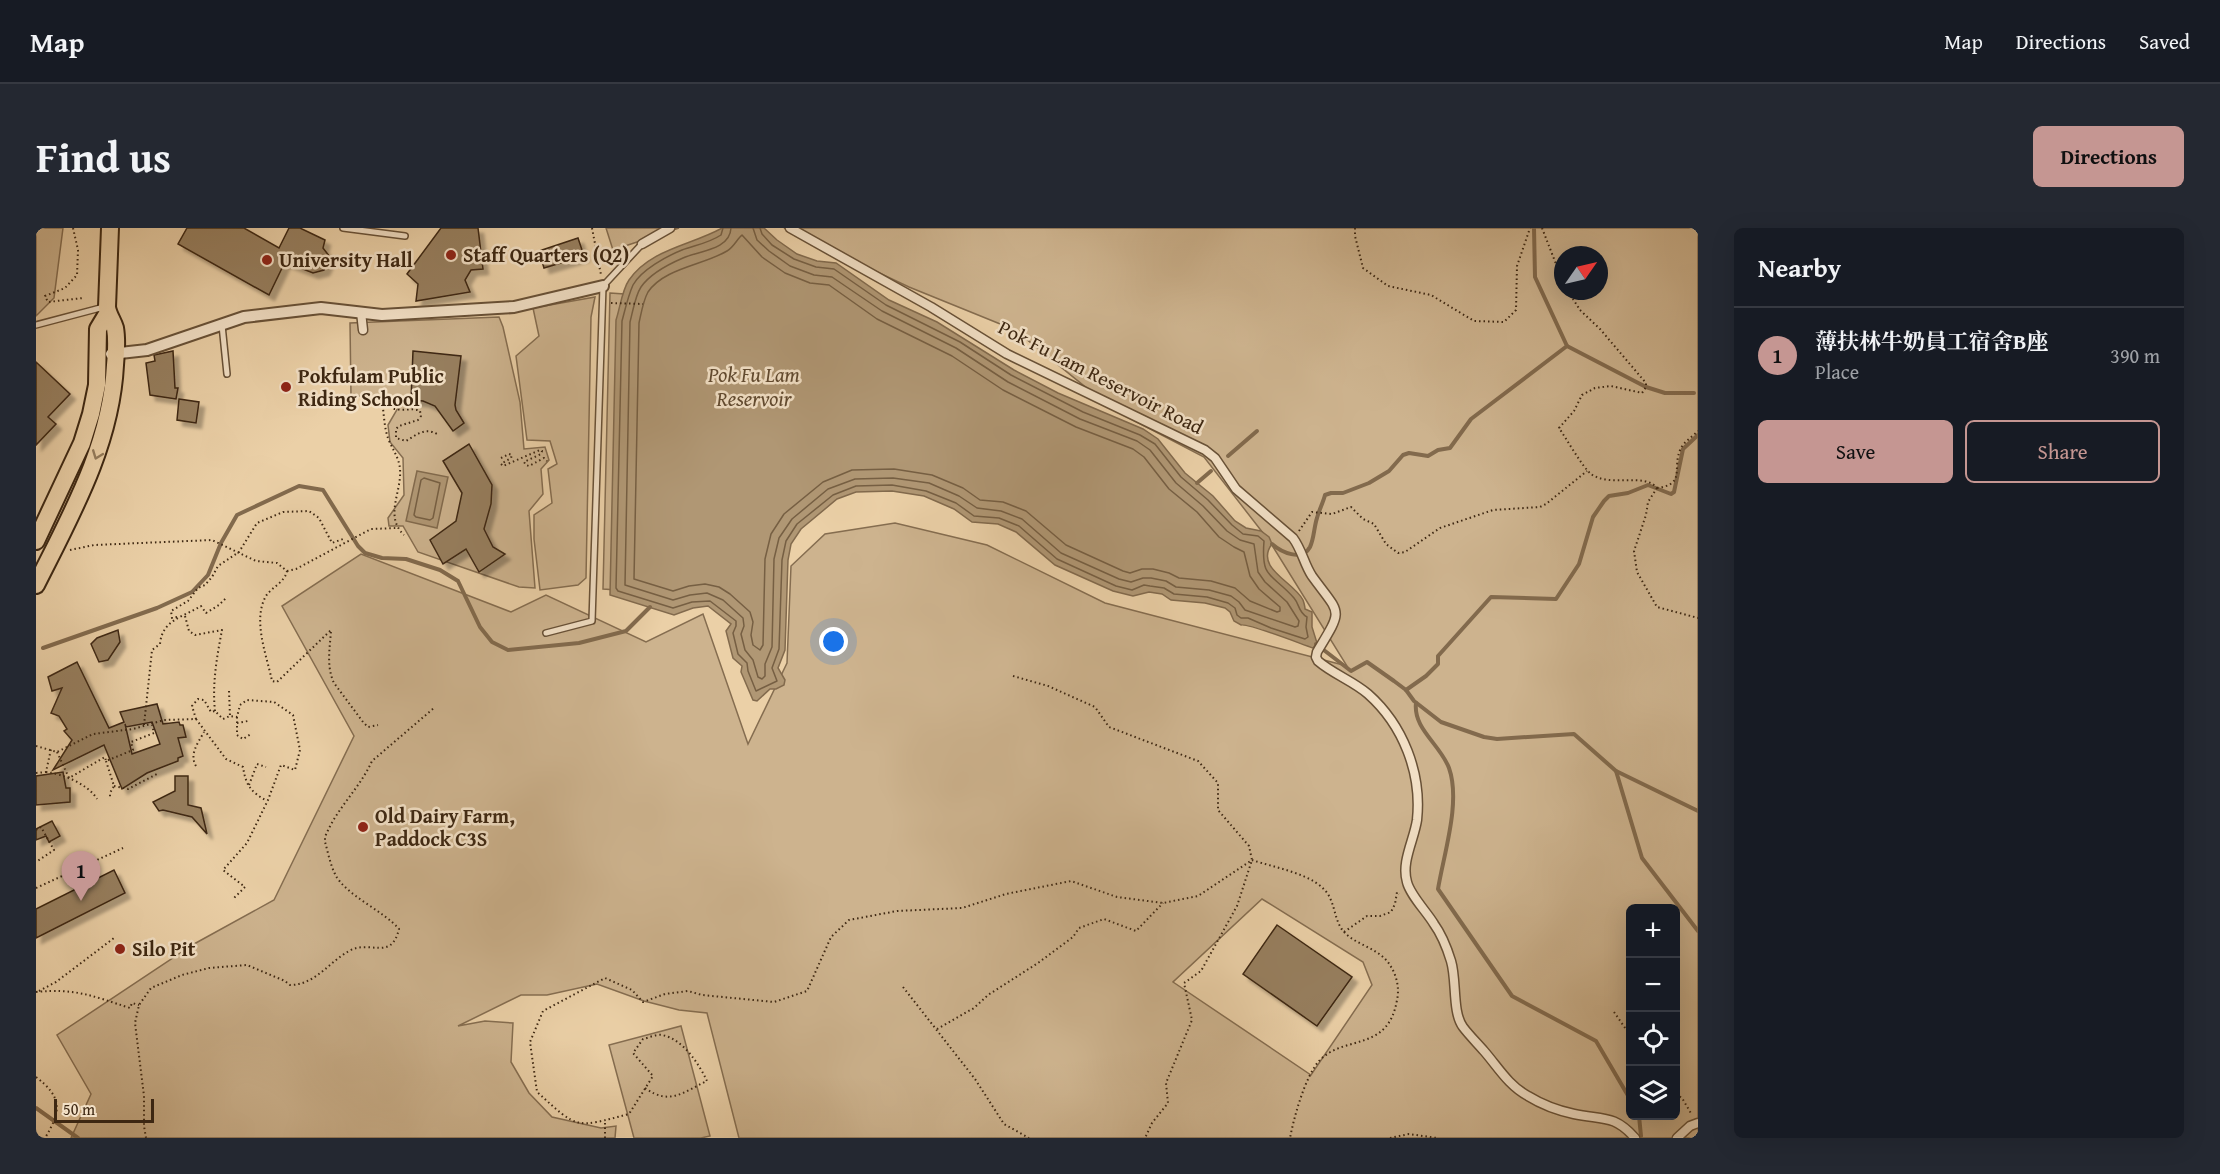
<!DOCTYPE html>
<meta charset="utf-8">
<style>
body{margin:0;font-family:"Gentium Book Plus","Noto Serif TC",serif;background:#242831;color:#f1f3f6}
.controls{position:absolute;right:18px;bottom:18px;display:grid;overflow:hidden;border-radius:9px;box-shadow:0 6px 24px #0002}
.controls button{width:54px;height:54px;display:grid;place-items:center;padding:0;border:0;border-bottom:2px solid #363941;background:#171b24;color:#f1f3f6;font:30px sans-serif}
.compass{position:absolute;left:1518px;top:18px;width:54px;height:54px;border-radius:50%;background:#171b24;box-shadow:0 6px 24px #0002;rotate:56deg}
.scale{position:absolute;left:18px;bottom:15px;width:100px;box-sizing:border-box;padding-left:6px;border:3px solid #3d2712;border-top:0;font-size:16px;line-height:21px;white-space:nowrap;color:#3d2712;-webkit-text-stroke:4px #f2e0c6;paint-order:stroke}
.you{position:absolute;left:798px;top:414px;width:21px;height:21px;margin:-15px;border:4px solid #fff;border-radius:50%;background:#1a73e8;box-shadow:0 0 0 9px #1a73e833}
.badge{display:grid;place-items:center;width:39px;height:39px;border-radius:50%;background:#c59692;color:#111;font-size:20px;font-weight:700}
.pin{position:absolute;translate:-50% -50px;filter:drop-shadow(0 2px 3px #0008)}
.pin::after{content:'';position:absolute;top:32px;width:21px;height:18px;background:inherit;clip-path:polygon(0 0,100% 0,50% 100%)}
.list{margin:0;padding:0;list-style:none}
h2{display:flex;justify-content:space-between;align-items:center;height:78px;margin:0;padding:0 24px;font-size:26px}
h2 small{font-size:20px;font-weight:400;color:#9ea1a6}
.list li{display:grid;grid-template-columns:39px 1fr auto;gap:18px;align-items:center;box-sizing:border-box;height:96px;padding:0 24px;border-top:2px solid #363941}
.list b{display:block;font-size:22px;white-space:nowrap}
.list p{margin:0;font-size:20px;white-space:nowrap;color:#9ea1a6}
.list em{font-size:20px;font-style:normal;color:#9ea1a6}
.actions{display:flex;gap:12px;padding:18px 24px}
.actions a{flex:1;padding:14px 0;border:2px solid #c59692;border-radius:9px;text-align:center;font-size:21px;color:#c59692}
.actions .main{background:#c59692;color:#111}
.icon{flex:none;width:33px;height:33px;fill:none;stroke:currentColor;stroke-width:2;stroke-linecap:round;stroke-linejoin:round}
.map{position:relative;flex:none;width:1662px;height:910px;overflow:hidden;border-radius:9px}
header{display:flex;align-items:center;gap:36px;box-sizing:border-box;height:84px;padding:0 30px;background:#171b24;border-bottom:2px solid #363941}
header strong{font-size:28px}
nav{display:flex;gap:33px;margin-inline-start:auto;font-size:21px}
.intro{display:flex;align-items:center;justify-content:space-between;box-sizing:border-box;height:144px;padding:0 36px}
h1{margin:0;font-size:42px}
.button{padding:15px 27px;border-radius:9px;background:#c59692;color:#111;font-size:21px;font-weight:700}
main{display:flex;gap:36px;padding:0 36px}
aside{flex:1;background:#171b24;border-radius:9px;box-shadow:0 6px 24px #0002}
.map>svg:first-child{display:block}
.green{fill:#cdb38e;stroke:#856d50;stroke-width:1.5;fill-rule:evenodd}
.water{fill:#b09774;stroke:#826a4d;stroke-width:1.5}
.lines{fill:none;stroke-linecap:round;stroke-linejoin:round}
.shore{stroke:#765f43;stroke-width:1.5}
.stream{stroke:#826a4d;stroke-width:4}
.building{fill:#977f5f;stroke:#3d2712;stroke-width:1.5;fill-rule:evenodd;filter:url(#shadow)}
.service-casing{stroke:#685137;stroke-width:8}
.pedestrian-casing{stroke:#685137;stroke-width:11}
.minor-casing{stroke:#685137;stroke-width:14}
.primary-casing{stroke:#3d2712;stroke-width:20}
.path{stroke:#3d2712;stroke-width:2;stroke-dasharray:1.5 3;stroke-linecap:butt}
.service{stroke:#f2e0c6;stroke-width:5}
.pedestrian{stroke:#f2e0c6;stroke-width:8}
.minor{stroke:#f2e0c6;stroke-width:10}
.primary{stroke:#ebd0a7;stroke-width:16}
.oneway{stroke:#947c5c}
.poi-dot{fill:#8f2418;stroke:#f2e0c6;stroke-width:2}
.labels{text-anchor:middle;stroke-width:5;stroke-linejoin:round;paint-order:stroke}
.poi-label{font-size:20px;font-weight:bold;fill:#3d2712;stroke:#f2e0c6;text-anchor:start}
.street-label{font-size:20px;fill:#3d2712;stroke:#f2e0c6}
.water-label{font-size:21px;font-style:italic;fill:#60492f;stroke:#f2e0c6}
</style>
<header>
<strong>Map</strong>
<nav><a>Map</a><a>Directions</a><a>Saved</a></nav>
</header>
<div class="intro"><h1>Find us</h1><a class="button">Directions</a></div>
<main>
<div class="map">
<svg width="1662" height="910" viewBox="0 0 1662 910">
<defs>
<filter id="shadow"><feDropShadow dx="5.5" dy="5.5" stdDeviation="1.5" flood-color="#0004"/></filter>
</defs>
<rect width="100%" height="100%" fill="#ebd0a7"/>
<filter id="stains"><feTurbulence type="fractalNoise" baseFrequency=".00333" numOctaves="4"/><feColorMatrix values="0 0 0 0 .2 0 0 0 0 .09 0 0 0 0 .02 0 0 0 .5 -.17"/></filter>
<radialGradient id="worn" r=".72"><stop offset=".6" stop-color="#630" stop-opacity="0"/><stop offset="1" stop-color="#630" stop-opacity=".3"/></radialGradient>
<g class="green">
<path d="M0,0h27l-9,70 -18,18z"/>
<path d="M570,0h73l-66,22z"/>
<path d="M748,0h914v910h-959l-32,-125 -28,-3 -35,-9 -47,-17 -50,11h-26l-63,31 27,-5 28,2 -2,39 18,31 23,24 49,11 15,-2 -1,12h-544l20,-44 -34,-59 137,-91 80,-44 80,-164 -72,-130 79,-52 150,58 35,-17 100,47 57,-28 45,130 39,-81 4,-97 34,-32 70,-11 92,22 118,58 242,63 -77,-124 -66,-85 -90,-47 -99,-80 -106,-43zM1527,27h36v36h-36zM1226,671l101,63 9,23 -61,90 -138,-93zM1594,680h46v208h-46z"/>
<path d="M574,65l14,1 -7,296 -14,-1z"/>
<path d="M559,69l-4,20 -5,261 -8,7 -38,5 -6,-51v-24l18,-12 -4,-34 9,-5 -7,-23 -23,-1 -11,-84 23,-20 -6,-28z"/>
<path d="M463,89l4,10 17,75 4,47 21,-2 4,13 -8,9 2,25 -14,17 6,77 -16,-1 -101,-35 -15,-26h-14l-1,-8 16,-23 -1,-37 -13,-16 -2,-17 10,-17 -15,-12h-32l-1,-73z"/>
<path d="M645,798l29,110 -9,2h-67l-25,-93z"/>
</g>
<g class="water">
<path d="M686,0h42l13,12 20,14 20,7 19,2 53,37 48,22 77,48 44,23 85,36 15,10 27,34 28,23 22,25 11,7 15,3 8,6 3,7c-18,24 22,38 31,56 1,3 2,6 2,9l7,3v15l5,16 -4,5c-12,-4 -65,-25 -72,-23l-7,-4 -4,-9 -5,-4 -20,-5 -34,-3 -9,-6 -13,-2 -16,4 -20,-5 -58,-26 -39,-33 -18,-8 -26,-2 -18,-13 -30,-13 -32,-5 -36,1 -19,7 -36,30 -10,15 -3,16 -3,90 -7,18 7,12 -1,5 -8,4h-6l-13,12 -4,-1 -12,-28 1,-6 -9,-8 -7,-27 5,-7 -23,-18 -15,2 -19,7 -64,-20 6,-275c4,-12 6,-30 13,-40 21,-31 63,-35 93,-52z"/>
<path d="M381,243l31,6 -11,51 -31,-7z"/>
</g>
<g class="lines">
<g class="shore">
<path d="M687,0l-2,7c-12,8 -25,10 -39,15 -15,6 -41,20 -49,35 -5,11 -8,25 -11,36l-6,267 2,3 55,17 19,-6 18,-1 26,20v5l-3,7 5,21 9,9 1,8 8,20 21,-10 -5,-13 7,-19 3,-89 4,-19 11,-17 36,-29 23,-9 36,-1 34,6 30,12 18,13 25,2 20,8 38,33 59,27 16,4 12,-5 6,1 14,2 10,6 33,3 21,6 7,5 2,7 4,3h7l23,10 34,11 3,-2 -2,-10 1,-10c-9,-5 -7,-12 -13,-19 -23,-26 -33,-18 -30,-57l-6,-5 -15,-2 -11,-9 -24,-25 -27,-23 -26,-33 -15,-9 -57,-23 -72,-37 -51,-33 -74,-37 -52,-36 -18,-2 -22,-8 -22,-14 -10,-11 -2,-6"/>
<path d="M695,0c-1,22 -32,23 -48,30 -14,6 -33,16 -42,29 -6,9 -8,24 -11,35l-5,263 48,15 17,-5 17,-2 16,7 20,18 1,8 -3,8 4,16 8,10 5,17 4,2 3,-3v-12l7,-17 2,-88 5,-21 13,-19 36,-30 27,-10 38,-1 36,5 30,13 18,12 24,3 21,8 39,34 58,26 12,3 12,-4h8l15,3 10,6 33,3 22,6 8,6 6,8 50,17 3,-1 1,-5 -12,-19 -22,-20 -7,-10 -4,-28 -14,-4 -13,-9 -24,-25 -27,-23 -26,-33 -13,-9 -57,-22 -72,-37 -52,-34 -74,-37 -50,-34 -18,-2 -24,-9 -21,-15 -12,-11 -4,-12"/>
<path d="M706,7l20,22 23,16 25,10 19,2 48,34 75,37 51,34 73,37 57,22 11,8 25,32 28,23 22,25 15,10 10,5 6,24 9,13 21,18v4l-3,1 -27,-11 -15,-13 -24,-7 -32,-3 -10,-5 -16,-4h-11l-12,4 -7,-2 -57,-26 -40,-34 -23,-9 -23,-2 -17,-12 -31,-13 -38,-6 -42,1 -29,12 -39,32 -13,20 -6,25 -2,86 -3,5 -7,-5 -2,-10 2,-13 -3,-10 -20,-18 -11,-7 -14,-3 -16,2 -16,5 -39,-12 5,-256c2,-9 4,-22 9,-31 16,-24 56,-27 79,-41 7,-4 10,-12 15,-16z"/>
<path d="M388,250l16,5 -7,35 -3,2 -14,-3 -2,-2 7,-35z"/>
</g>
<g class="stream">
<path d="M1531,118l79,41 19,6h29"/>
<path d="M1192,228l29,-25"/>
<path d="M1161,255l14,-12"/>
<path d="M1236,316c9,8 30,18 38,3 4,-8 4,-20 7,-29 2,-8 6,-15 8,-23l6,-2h12l26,-10 20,-12 14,-16 6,-2 19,3 10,-6 12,-2 21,-29 96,-73 -32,-69 -1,-49"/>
<path d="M1280,416l35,27 16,-9 27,19 12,9 8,11 27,21 43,15 13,2 77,-5 42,37 26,87 56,73"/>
<path d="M7,420l114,-40 35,-16 16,-17 13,-32 16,-28 62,-29 24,4 35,56 7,7 17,5 24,1 34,11 18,11 22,46 12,15 16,8 71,-7 47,-12 24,-24"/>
<path d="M1370,462l20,-14 12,-12v-8l53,-59 65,2 23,-35 14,-47 11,-16 5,-5 19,-3 20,-8 23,9 3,-2 9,-43 15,-14"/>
<path d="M1380,475c-3,26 24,41 33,65 12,34 -5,85 -11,121l74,107 84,45 34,58"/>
<path d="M1580,543l82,40"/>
<path d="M0,880l42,30"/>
<path d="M1603,888l2,20"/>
</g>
</g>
<g class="building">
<path d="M151,0h57l35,20 10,-20h11l25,12 -2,8 7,9 -6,13 -11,3 -28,-11 -16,33 -91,-51z"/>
<path d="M405,0h37l5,41 -12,1 -6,10 5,12 -54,9 2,-17 -11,-10z"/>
<path d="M542,10l6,18 -40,12 -5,-17z"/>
<path d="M137,123l2,37h3l-2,11 -26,-4 -4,-32 9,-2 -1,-6z"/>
<path d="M377,123l48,5 -6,49 1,5 8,13 -11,8 -18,-25 -12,-5 -12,-1z"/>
<path d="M0,134l34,32 -22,23 8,7 -20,21z"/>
<path d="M143,171l20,3 -3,21 -19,-3z"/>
<path d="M433,216l23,41 -1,19 -7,25 9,18 12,7 -26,18 -13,-23 -23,15 -13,-24 26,-19 6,-28 -19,-32z"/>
<path d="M82,402l2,12 -12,18 -9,2 -8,-18 6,-6z"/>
<path d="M41,434l32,66 15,-6 -4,-10 37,-8 6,20 16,-2 1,3h3l3,12 -8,1 5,18 -5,2v3l-31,12 -25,16 -18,-44 -51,25 19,-30 -8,-9 3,-2 -8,-13 -8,-3 11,-25 -10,3 -4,-14zM116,494l8,22 -28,10 -7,-30 1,3z"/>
<path d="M27,544l3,16h4v14l-34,3v-29z"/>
<path d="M139,548h13v29l13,3 6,26 -15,-17 -29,-7 -4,1 -6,-9 22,-11z"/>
<path d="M16,593l8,15 -11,6 -3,-6 -10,4v-11z"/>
<path d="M78,642l11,23 -89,45v-29z"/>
<path d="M1241,697l75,52 -35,49 -74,-52z"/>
</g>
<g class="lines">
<g class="service-casing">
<g id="service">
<path d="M307,0l62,8"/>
<path d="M0,97l68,-18"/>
<path d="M186,97l5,49"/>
<path d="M510,405l46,-12 11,-335 39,-42"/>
</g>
</g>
<g class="pedestrian-casing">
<g id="pedestrian">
<path d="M754,0l141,79 76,47 198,96 10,8 21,31 57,49c9,12 11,26 19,38 29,40 32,31 5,76l-1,5 2,4c15,13 35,20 50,33 35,31 54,79 49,126 -3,20 -16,42 -10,62 3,13 20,30 27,42 8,11 13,24 17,37 6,20 1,51 12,66 6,8 14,16 21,24 14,16 24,34 44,45 13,8 32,15 46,18 28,6 40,0 61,24"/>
<path d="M606,16l28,-16"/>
<path d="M325,84l2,18"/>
<path d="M1641,910l13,-12 8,-3"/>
</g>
</g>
<g class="minor-casing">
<path id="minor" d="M75,126l36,-4 97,-33 77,-9 61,7 132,-8 89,-21"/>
</g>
<g class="primary-casing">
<g id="primary">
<path d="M0,313l46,-98 9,-29 6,-29 1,-56 9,-15"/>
<path d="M0,357c35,-70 75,-140 79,-220 1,-11 2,-26 0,-37 -2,-7 -7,-13 -8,-21l3,-79"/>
</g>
</g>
<g class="path">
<path d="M37,0l5,22 -1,25 -12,13 -20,8 3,6 35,-4"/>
<path d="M556,0l9,47"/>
<path d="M1319,0v8l8,32 25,18 43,9 43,26 30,1 12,-12 1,-44 13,-38"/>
<path d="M1506,0l21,54"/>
<path d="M1532,63l12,19 20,19 46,54v4l-4,6 -31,-7 -16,2 -13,7 -8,16 -15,17c7,10 24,40 32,46 20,14 53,-2 66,14"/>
<path d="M575,75l32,1"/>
<path d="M346,173c2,12 2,26 6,37 4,11 11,19 12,31 2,23 -16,47 4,66"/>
<path d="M353,174l2,6c11,4 22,-1 29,3l1,5 -3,4 -19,6 -3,3v9l10,3c10,-6 19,-14 31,-7"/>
<path d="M465,230l8,-4 3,1 -1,3 -10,6 2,2 37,-16 2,1 -1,3 -17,8 2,3 3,1 15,-8 3,3"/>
<path d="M1621,260l-9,14 -2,13 -12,36 3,21 20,35 41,11"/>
<path d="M1621,260c30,-4 14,-20 24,-40 3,-6 12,-12 17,-17"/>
<path d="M1263,303l13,-19 20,2 19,-7 12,12 11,5 12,20 12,9 7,-1 35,-24 53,-18 47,-3 6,-3 41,-33"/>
<path d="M34,322l24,-5 118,-5 44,21 21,2 10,8c-2,11 -15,16 -21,25 -14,24 1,60 6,85l5,1 54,-52c-1,18 -5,36 3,53l29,39 5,5 10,-2"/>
<path d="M251,343l9,-2 75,-40 26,-1"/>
<path d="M149,388l4,15 6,4 27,-5"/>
<path d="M141,389l-5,1 -1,-7 17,-10 10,-13 7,-3 7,-8 6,-11 21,-14 18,-29 26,-11 26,-1 10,7 13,25 11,-4"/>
<path d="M977,448l35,10 47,21 14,20 89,34 20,22v27l31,36 3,14 -15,46 -36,65 -17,12 8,37 -26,63 2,20 -16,20 -7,15"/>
<path d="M193,463l1,25"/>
<path d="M179,483c-3,-27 2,-55 7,-81l-2,3"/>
<path d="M201,489v18l6,4 8,-5"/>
<path d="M160,491l30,40 17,8c3,19 8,25 24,34"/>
<path d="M201,495l11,-2"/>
<path d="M108,497l8,-75 8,-6c2,-24 23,-27 41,-38l5,7 13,-8 8,-8"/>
<path d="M0,518l21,6 36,-18 40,-5 31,-9 32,-1 -4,-13 6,-7 6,1 7,12 4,-1 8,8 7,-3 7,1 3,-12 7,-5 27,2 19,13 7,35 -5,20 -14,-5 -13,35 -21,43 -24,27 22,17 -11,11"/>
<path d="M21,524l12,26 36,-21 1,4 27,-11 -2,-8 23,-9 -2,-8"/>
<path d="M70,533l8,25 -4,7v4"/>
<path d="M160,538c-7,-12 2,-23 8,-34"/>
<path d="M10,544c17,2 42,12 51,27"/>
<path d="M0,545l10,-1 5,-23"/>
<path d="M213,557l8,-21 9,3"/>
<path d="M78,558l14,3 29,-15"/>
<path d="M0,602l5,-3 13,23 -18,12"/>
<path d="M1216,632c23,8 65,14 77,36 7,13 6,28 17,38 12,11 30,14 41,27 9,11 13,26 10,39 -9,53 -53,34 -78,61 -14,16 -25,56 -29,77"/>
<path d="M0,660l87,-40"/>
<path d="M1308,704l23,-16h13l11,-4 4,-8 2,-12 2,2"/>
<path d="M867,759l72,92 29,45 25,14"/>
<path d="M3,763l17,-9 58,-44"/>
<path d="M0,764c39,-4 57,4 94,16l2,-5 7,2"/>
<path d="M1578,784l16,23"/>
<path d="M901,801l37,-21 14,-13 50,-32 35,-26 6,-9 25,-9 32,12 27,-28"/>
<path d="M0,849c26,20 26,33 9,61"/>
<path d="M609,860c25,18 38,4 62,-7 -8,-17 -24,-42 -45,-46 -6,-1 -14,3 -19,4l-10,14 20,23 -24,38c-54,14 -50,16 -92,-22l-7,-50 13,-31 62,-33 27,12 11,12 22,-8 23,-3 14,4 72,7 33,-11 24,-54 18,-17 48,-9 65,-3 44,-14 65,-13 46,16 46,6 35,-7 54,-36"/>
<path d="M1640,866l6,4 10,17"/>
<path d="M110,910l-2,-12v-30l-9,-73 4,-18 12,-17 31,-13 27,-7 38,-3 38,16 5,4c25,0 39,-23 59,-34 21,-12 42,11 50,-22 -15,-18 -54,-34 -64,-55 -5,-10 -7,-22 -10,-32v-5c11,-28 35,-49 47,-76l62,-53"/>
<path d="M569,910v-18"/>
<path d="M1354,910l19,-4 28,4"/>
</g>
<use href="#service" class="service"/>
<use href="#pedestrian" class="pedestrian"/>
<use href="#minor" class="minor"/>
<use href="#primary" class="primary"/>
</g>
<defs><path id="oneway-chevron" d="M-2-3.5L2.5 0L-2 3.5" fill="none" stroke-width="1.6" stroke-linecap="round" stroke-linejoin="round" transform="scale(1.5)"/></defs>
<use class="oneway" href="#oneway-chevron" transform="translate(61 227) rotate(111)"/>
<g class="poi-dot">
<circle cx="415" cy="27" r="6"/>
<circle cx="231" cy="32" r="6"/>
<circle cx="250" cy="159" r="6"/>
<circle cx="327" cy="599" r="6"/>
<circle cx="84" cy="721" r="6"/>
</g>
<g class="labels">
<g class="poi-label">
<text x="427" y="34">Staff Quarters (Q2)</text>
<text x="243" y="39">University Hall</text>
<text x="262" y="155">Pokfulam Public<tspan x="262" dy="23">Riding School</tspan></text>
<text x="339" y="595">Old Dairy Farm,<tspan x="339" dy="23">Paddock C3S</tspan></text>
<text x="96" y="728">Silo Pit</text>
</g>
<g class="street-label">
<text transform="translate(1065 149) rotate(27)" y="7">Pok Fu Lam Reservoir Road</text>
</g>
<g class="water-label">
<text x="718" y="154">Pok Fu Lam<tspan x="718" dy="24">Reservoir</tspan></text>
</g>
</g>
<rect width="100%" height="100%" filter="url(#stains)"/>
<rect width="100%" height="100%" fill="url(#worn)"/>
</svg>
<div class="controls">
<button>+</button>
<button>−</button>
<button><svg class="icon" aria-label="locate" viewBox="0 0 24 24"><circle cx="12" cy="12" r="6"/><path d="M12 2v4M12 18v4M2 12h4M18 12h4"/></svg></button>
<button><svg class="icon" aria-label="layers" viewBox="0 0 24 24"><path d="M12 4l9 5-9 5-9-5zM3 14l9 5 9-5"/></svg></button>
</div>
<svg class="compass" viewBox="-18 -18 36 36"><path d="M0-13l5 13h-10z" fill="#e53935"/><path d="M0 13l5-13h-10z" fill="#9ea1a6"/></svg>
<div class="scale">50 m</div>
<div class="you"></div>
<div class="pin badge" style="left:45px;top:673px">1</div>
</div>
<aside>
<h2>Nearby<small></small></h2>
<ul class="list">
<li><span class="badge">1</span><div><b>薄扶林牛奶員工宿舍B座</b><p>Place</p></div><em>390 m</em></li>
</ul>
<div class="actions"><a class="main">Save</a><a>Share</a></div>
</aside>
</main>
